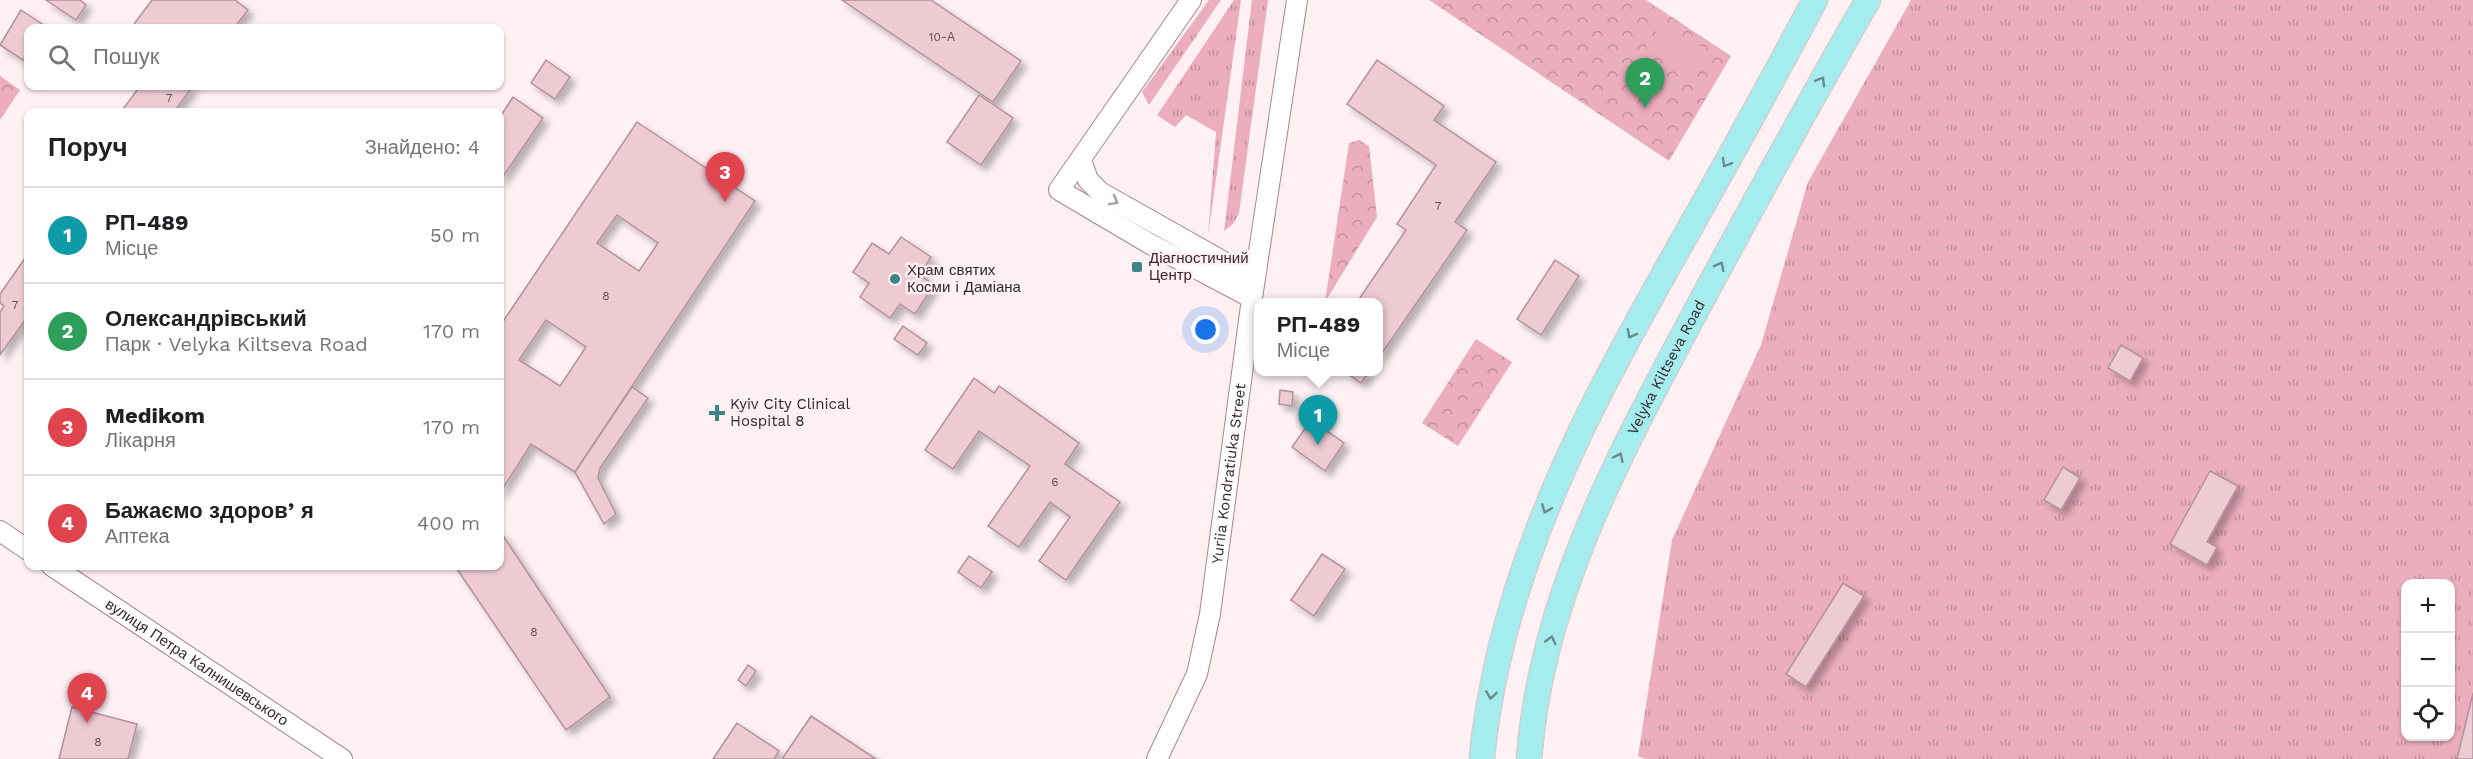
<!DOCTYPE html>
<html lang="uk">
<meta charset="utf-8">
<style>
body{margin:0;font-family:"Work Sans",sans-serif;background:#f2f2f2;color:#202124}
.controls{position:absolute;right:18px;bottom:18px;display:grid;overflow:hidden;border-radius:12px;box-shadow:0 2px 4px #0004}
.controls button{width:54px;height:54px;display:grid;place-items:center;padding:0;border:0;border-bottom:2px solid #e0e0e0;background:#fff;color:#202124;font:30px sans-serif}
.you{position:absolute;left:1206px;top:330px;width:21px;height:21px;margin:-15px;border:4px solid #fff;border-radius:50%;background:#1a73e8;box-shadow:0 0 0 9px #1a73e833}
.badge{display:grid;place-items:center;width:39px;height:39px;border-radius:50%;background:#3d8586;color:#fff;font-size:20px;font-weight:700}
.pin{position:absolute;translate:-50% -50px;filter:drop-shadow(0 2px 3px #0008)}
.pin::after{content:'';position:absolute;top:32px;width:21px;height:18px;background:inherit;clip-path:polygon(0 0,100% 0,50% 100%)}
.popup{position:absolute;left:1254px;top:298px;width:129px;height:78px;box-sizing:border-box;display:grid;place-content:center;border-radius:12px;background:#fff;filter:drop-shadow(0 2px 4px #0005);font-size:20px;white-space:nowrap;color:#757577}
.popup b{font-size:22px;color:#202124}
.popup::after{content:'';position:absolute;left:50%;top:100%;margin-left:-12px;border:12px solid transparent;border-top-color:#fff}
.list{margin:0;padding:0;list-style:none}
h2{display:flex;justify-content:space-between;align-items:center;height:78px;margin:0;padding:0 24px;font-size:26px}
h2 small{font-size:20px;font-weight:400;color:#757577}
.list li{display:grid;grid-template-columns:39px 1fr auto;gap:18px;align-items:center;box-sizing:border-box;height:96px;padding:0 24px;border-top:2px solid #e0e0e0}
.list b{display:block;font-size:22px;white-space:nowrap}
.list p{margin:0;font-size:20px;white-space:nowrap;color:#757577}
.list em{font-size:20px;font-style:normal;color:#757577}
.icon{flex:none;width:33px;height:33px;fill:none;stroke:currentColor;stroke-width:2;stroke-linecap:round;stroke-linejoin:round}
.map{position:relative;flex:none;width:2473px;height:759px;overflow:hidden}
.search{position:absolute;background:#fff;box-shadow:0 2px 4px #0004;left:24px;top:24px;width:480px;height:66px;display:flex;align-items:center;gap:15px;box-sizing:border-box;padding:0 21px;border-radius:12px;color:#757577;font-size:22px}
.panel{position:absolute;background:#fff;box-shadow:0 2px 4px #0004;left:24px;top:108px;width:480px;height:462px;border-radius:12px}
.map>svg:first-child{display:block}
.grass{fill:url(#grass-tufts);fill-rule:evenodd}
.park{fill:url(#park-crowns)}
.pitch{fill:#ecaebf}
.building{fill:#eecad3;stroke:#b2919a;stroke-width:1.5;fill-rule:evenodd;filter:url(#shadow)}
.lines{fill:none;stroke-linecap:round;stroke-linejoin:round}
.minor-casing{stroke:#a7868f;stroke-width:22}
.major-casing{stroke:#d3cfd0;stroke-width:27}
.minor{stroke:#fff;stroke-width:20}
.major{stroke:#a4eced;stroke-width:24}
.oneway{stroke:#6c8a8c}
.oneway2{stroke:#a49ea0}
.poi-dot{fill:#3d8586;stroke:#fef0f3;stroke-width:2}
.labels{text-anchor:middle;stroke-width:5;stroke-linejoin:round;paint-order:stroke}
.number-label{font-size:12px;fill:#635055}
.poi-label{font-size:15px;fill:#35272b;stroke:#fef0f3;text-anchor:start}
.street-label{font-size:15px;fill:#35272b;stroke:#fef0f3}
</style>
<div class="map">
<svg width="2473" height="759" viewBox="0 0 2473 759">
<defs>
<pattern id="grass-tufts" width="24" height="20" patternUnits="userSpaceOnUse" patternTransform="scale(1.5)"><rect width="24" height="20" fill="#ecaebf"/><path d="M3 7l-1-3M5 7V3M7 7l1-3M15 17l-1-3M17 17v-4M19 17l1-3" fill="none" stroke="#c08e9b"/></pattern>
<pattern id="park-crowns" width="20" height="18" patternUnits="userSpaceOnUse" patternTransform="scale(1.5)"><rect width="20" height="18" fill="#ecaebf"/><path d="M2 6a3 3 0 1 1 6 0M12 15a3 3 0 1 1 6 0" fill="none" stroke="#c08e9b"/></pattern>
<filter id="shadow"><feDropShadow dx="5.5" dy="5.5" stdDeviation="3" flood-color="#0004"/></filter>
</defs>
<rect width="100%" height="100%" fill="#fef0f3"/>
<g class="grass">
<path d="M1209,0h12l-72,105 -7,-13z"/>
<path d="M1234,0h7l-33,236 8,-104 -30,-17 -11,12 -18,-12z"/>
<path d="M1252,0h16l-29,213 -6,11 -9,7z"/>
<path d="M1911,0h562v759h-828l-7,-3 34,-216 89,-195 47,-163zM2406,584h44v152h-44z"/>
</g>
<g class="park">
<path d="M1429,0h217l85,56 -62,105z"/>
<path d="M0,76l20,14 -20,30z"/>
<path d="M1359,140l10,6 8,71 -52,85 24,-159z"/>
<path d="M1476,339l36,23 -54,84 -36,-23z"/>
</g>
<path class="pitch" d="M1662,23l42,26 -17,26 -41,-27z"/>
<g class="building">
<path d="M46,0h34l6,5 -10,15z"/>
<path d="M152,0h83l13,10 -14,18h-103z"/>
<path d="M842,0h89l90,61 -28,41z"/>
<path d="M21,10l24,16 -1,2h-16v23l-5,9 -23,-15z"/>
<path d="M546,60l24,17 -15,22 -24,-16z"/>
<path d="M1377,60l67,46 -10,14 62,42 -41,60 12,8 -89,129v-57h-21l49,-72 -9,-6 39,-59 -89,-61z"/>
<path d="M140,86h53l-19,26h-53z"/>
<path d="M979,95l34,23 -32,47 -34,-23z"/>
<path d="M513,97l30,21 -43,63v-64z"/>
<path d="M637,122l118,79 -180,271 -44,-28 -31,49v-167zM617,215l41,28 -19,28 -42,-28zM546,320l40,27 -26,39 -41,-26z"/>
<path d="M901,237l30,20 -11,18 14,10 -19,29 -15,-10 -10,14 -30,-21 9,-14 -16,-11 19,-29 17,11z"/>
<path d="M28,254v62l-28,39v-43l4,-6 -4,-3v-9z"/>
<path d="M1555,260l24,16 -38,59 -24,-16z"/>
<path d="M903,326l24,17 -9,12 -24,-16z"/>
<path d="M2121,345l22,13 -13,23 -22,-13z"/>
<path d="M1345,372h24l-8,11z"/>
<path d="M974,378l20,15 5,-7 80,57 -14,21 55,38 -54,78 -27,-19 31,-44 -20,-15 -31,45 -31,-21 42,-60 -51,-35 -26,38 -28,-19z"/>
<path d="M632,387l16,11 -48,70 -2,10 18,36 -12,10 -29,-52z"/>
<path d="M1280,390l13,2 -1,14 -13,-2z"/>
<path d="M1311,420l33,23 -19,28 -33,-24z"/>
<path d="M2063,467l17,11 -19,32 -17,-10z"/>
<path d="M2210,471l28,15 -31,56 10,5 -10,18 -37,-21z"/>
<path d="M500,531l110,166 -44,33 -111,-164h45z"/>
<path d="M1322,554l23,15 -31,47 -23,-16z"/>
<path d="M969,556l23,16 -11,16 -23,-16z"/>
<path d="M1843,583l21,13 -58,91 -20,-13z"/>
<path d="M748,665l8,6 -10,15 -8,-6z"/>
<path d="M2473,693v66h-16z"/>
<path d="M72,707l65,17 -9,35h-69z"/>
<path d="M811,716l65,43h-94z"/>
<path d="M737,723l42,28 -5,8h-61z"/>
</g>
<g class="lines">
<g class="minor-casing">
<g id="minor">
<path d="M1191,0l-132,190 93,55 100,53"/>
<path d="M1081,160l7,20 12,12 154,87"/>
<path d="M0,531l28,19"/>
<path id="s1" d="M52,566l290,193"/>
<path id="s2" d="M1157,759l40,-85 13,-60 42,-316 45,-298"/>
</g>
</g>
<g class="major-casing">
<g id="major">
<path d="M1482,759c3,-39 11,-78 20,-116 37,-147 110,-278 184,-408 44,-78 87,-156 129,-235"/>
<path id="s3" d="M1529,759c12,-164 93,-309 168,-450 56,-104 112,-207 171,-309"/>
</g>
</g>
<use href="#minor" class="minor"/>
<use href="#major" class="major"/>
</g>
<defs><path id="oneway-chevron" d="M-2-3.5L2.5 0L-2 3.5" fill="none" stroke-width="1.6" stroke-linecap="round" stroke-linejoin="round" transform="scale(1.5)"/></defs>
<g class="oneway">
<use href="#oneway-chevron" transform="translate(1821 81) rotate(-60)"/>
<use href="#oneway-chevron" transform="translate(1726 163) rotate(120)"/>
<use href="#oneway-chevron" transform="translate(1720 266) rotate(-62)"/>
<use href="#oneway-chevron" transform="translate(1631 334) rotate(118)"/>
<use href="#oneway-chevron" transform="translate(1619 457) rotate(-65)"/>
<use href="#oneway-chevron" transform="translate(1546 509) rotate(112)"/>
<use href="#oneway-chevron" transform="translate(1551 640) rotate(-75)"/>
<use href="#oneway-chevron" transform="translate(1491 695) rotate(99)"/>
</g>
<use class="oneway2" href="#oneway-chevron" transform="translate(1114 201) rotate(29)"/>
<g class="poi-dot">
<rect x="1131" y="261" width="12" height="12" rx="3"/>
<circle cx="895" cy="279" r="6"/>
<path d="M714 404h6v6h6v6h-6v6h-6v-6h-6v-6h6z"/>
</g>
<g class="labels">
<g class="number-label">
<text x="942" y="41">10-А</text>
<text x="169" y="102">7</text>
<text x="1438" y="210">7</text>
<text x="606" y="300">8</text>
<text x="15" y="309">7</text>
<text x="1055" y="486">6</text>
<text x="534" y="636">8</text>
<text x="98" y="746">8</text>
</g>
<g class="poi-label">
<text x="1149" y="263">Діагностичний<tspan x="1149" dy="17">Центр</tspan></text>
<text x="907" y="275">Храм святих<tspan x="907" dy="17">Косми і Даміана</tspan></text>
<text x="730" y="409">Kyiv City Clinical<tspan x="730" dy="17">Hospital 8</tspan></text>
</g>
<g class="street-label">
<text dy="5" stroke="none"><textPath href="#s3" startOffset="418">Velyka Kiltseva Road</textPath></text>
<text dy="5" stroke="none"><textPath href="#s2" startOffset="297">Yuriia Kondratiuka Street</textPath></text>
<text dy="5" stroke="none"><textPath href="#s1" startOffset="174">вулиця Петра Калнишевського</textPath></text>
</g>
</g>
</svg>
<div class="controls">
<button>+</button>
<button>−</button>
<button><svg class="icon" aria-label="locate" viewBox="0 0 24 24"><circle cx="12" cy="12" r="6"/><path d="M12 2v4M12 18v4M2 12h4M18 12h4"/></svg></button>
</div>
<div class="you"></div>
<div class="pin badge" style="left:1318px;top:445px;background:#0f9aa8">1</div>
<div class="popup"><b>РП-489</b>Місце</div>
<div class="pin badge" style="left:1645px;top:108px;background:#2e9e5b">2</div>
<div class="pin badge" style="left:725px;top:202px;background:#e0444e">3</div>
<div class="pin badge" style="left:87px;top:723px;background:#e0444e">4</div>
<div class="search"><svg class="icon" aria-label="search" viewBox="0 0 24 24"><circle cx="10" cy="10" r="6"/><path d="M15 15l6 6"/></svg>Пошук</div>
<section class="panel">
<h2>Поруч<small>Знайдено: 4</small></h2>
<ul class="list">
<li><span class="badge" style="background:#0f9aa8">1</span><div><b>РП-489</b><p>Місце</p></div><em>50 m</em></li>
<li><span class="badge" style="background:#2e9e5b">2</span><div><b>Олександрівський</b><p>Парк · Velyka Kiltseva Road</p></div><em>170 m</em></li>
<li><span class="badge" style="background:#e0444e">3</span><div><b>Medikom</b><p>Лікарня</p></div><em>170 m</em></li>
<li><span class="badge" style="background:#e0444e">4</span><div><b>Бажаємо здоровʼя</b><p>Аптека</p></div><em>400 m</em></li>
</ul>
</section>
</div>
